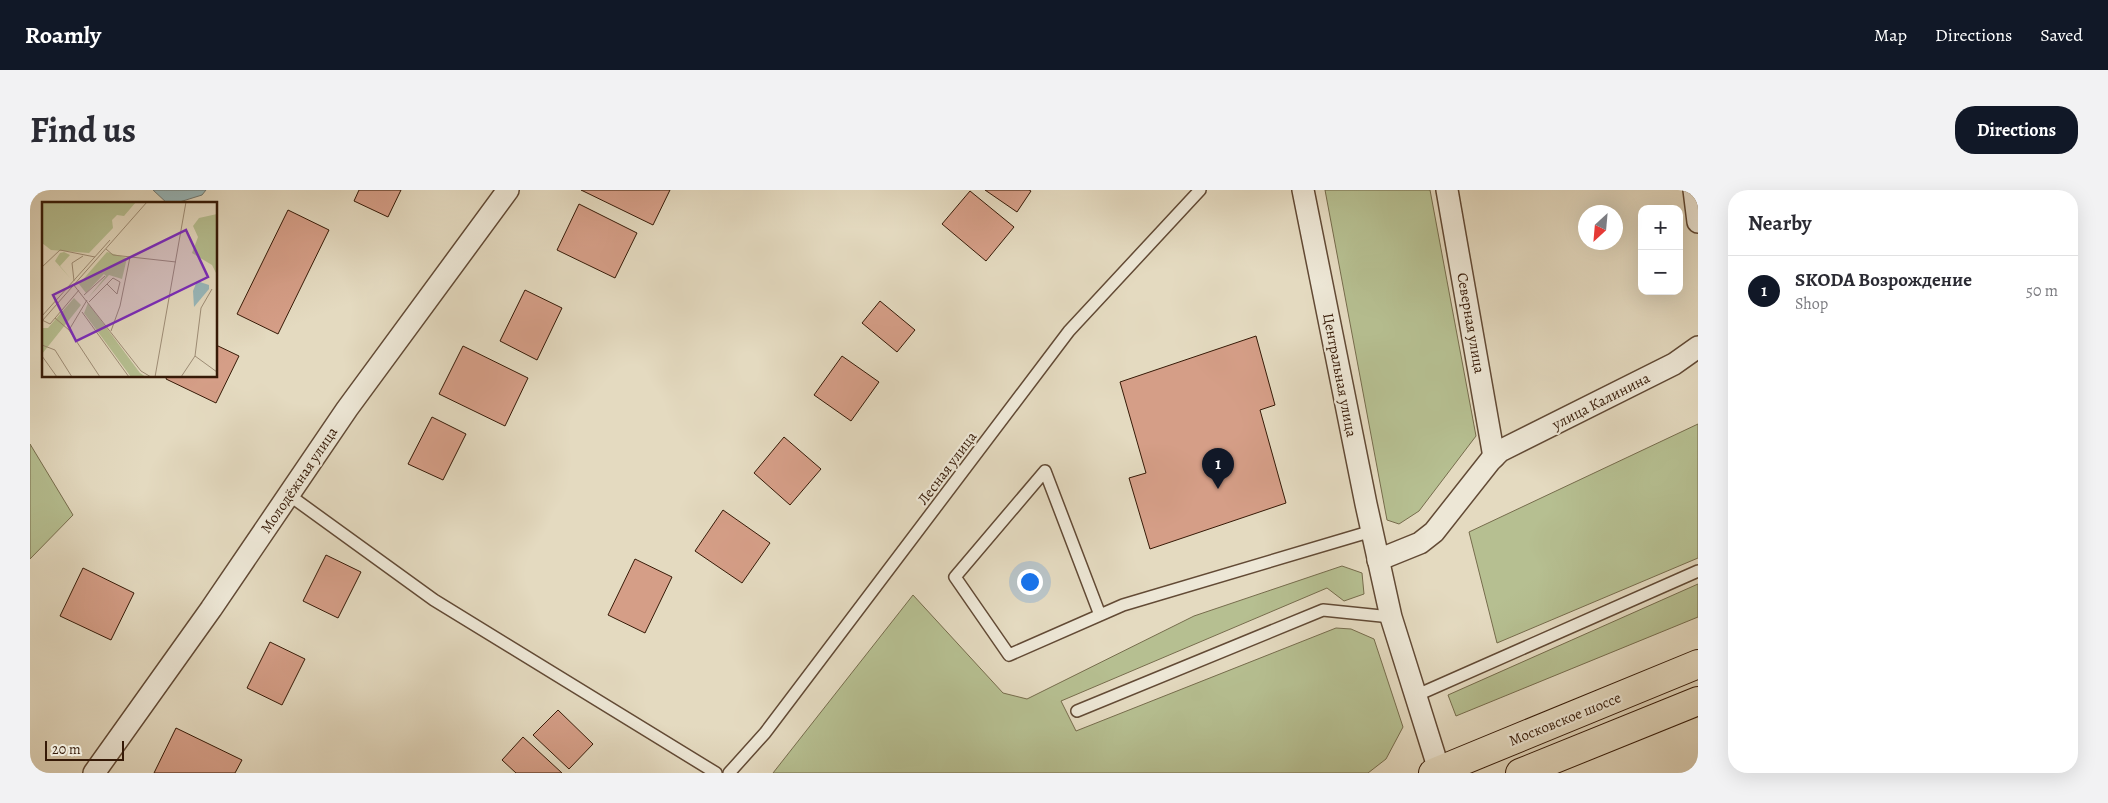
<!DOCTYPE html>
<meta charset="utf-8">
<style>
body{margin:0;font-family:Alegreya,serif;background:#f2f2f3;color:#2b2b33}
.controls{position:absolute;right:15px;top:15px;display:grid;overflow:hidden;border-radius:10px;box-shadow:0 5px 20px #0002}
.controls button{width:45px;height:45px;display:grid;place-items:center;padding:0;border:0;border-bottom:1px solid #e1e1e2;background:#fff;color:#2b2b33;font:25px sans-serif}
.compass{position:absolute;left:1548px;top:15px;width:45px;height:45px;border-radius:50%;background:#fff;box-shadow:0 5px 20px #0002;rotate:206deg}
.scale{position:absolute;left:15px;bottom:12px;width:79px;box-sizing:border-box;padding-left:5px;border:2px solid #361a07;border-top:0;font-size:14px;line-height:18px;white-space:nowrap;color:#361a07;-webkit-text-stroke:4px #ede7d6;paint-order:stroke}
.you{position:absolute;left:999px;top:391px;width:18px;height:18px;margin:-12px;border:4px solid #fff;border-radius:50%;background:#1a73e8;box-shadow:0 0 0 8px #1a73e833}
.badge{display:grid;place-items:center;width:32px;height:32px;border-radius:50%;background:#111827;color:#fff;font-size:16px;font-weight:700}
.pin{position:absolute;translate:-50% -41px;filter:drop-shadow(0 1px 2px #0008)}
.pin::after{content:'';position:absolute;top:26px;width:18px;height:15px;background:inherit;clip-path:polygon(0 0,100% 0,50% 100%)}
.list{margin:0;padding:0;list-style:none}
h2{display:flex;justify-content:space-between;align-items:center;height:65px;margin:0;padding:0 20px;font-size:21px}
h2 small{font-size:16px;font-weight:400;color:#7c7c81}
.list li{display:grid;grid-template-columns:32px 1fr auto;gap:15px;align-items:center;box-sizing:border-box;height:70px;padding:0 20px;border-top:1px solid #e1e1e2}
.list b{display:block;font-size:19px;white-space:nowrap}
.list p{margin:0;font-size:16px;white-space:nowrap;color:#7c7c81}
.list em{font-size:16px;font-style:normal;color:#7c7c81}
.map{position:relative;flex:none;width:1668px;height:583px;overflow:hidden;border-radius:20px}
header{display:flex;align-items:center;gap:30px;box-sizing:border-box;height:70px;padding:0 25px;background:#111827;color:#fff}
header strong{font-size:24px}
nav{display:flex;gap:28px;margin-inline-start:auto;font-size:18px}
.intro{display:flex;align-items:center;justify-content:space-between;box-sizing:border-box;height:120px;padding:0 30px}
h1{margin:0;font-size:35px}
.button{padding:12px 22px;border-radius:20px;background:#111827;color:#fff;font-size:18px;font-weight:700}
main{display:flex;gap:30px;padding:0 30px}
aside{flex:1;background:#fff;border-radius:20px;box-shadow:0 5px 20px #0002}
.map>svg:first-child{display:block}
.green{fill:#b6bf91;stroke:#766c4c}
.water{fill:#98b8bb;stroke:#717973}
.building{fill:#d59e87;stroke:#361a07}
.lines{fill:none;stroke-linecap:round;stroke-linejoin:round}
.service-casing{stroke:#624a35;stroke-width:14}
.minor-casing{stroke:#624a35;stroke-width:24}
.primary-casing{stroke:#361a07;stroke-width:30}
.service{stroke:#ede7d6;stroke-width:11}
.minor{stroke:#ede7d6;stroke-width:21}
.primary{stroke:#e4dac0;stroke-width:28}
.labels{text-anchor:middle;stroke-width:4.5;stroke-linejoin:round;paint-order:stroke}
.street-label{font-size:15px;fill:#361a07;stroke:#ede7d6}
.inset-road{fill:none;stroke:#9e8d76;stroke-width:1}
.view{fill:#7b2cbf;fill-opacity:0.15;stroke:#7b2cbf;stroke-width:2.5}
.inset-edge{fill:none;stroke:#361a07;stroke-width:2.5}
</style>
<header>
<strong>Roamly</strong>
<nav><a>Map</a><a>Directions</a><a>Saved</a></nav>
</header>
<div class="intro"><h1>Find us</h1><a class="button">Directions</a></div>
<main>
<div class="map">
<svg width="1668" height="583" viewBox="0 0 1668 583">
<rect width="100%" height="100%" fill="#e4dac0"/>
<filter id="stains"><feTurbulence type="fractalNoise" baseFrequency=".004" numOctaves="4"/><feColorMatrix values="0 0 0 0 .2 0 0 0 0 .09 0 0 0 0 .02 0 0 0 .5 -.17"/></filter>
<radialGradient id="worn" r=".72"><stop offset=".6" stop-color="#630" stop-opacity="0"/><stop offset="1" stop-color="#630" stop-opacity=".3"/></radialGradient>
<g class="green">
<path d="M1295,0h105l46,246 -57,75 -20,13 -12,-4z"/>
<path d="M1668,234v134l-201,85 -28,-111z"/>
<path d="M0,254l43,71 -43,44z"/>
<path d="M1312,376l20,7 2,21 -20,7 -17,-13 -266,113 15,30 260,-103 15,1 23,10 29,88 -17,32 -18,14h-595l140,-178 90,98 24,6 167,-83z"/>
<path d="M1668,394v33l-242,99 -8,-21z"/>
</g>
<path class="water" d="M123,0h53l-4,5 -29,9h-5z"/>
<g class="building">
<path d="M329,0h42l-13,27 -34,-16z"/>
<path d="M551,0h89l-17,35z"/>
<path d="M955,0h44l2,1 -14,21z"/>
<path d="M940,1l44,36 -28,34 -44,-37z"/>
<path d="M549,14l58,29 -22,45 -58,-28z"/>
<path d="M258,20l41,20 -51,104 -41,-20z"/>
<path d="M495,100l37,18 -25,52 -37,-19z"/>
<path d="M850,111l35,29 -18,22 -35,-29z"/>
<path d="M1226,146l19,69 -15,5 26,93 -136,46 -21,-71 17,-5 -26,-91z"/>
<path d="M186,155l23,11 -23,47 -50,-24 1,-3h49z"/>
<path d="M433,156l65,32 -23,48 -66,-32z"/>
<path d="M812,166l37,26 -28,39 -37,-26z"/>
<path d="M402,227l34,17 -23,46 -35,-16z"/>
<path d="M754,247l37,32 -31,36 -36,-32z"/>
<path d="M693,320l47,33 -28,40 -47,-32z"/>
<path d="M296,365l35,17 -23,46 -35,-17z"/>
<path d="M605,369l37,18 -27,56 -37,-18z"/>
<path d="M53,378l51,25 -23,47 -51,-24z"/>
<path d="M240,452l35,17 -23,46 -35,-17z"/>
<path d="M528,520l35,34 -24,25 -36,-34z"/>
<path d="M146,538l66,32 -7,13h-81z"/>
<path d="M493,547l39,36h-46l-14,-13z"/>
</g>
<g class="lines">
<g class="service-casing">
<g id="service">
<path d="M259,305l145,105 282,173"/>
<path d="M1070,425l-55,-144 -90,106 54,78 114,-50 249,-74"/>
<path d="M1385,506l283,-125"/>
<path d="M1047,521l246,-101 68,7"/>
<path d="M699,583l36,-40 304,-402 131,-141"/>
</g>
</g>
<g class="minor-casing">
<g id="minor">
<path d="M1273,0l63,314 25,113 49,156"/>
<path d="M1417,0l47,267"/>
<path d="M1664,0l4,32"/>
<path d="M1348,370l42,-17 14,-11 56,-71 10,-10 174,-87 24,-17"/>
<path d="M64,583l117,-164 136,-200 161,-219"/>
</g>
</g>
<g class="primary-casing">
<g id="primary">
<path d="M1403,583l265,-109"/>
<path d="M1490,583l178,-72"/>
</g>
</g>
<use href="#service" class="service"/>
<use href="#minor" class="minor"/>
<use href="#primary" class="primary"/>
</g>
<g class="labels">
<g class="street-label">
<text transform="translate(1441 133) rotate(80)" y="5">Северная улица</text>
<text transform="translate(1310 185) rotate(79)" y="5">Центральная улица</text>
<text transform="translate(1571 211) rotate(-27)" y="5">улица Калинина</text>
<text transform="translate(917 278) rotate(-53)" y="5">Лесная улица</text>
<text transform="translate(269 290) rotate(-56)" y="5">Молодёжная улица</text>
<text transform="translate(1535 529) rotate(-22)" y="5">Московское шоссе</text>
</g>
</g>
<g transform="translate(12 12)">
<rect width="175" height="175" fill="#e4dac0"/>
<path d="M0,0h94l-12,14 -7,-1 -5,5 1,8 -24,25 -38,-3 -9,-7zM175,12v61l-5,-10 -20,-12 6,-16 -5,-11 6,-8zM22,50l6,3 -10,11 11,13 -16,-18 5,-8zM65,50l20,6 -5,21 -13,-4 -21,23 18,-22 -2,-2 -18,19 -7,-9zM32,96l7,7 -39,49v-26h6zM46,101l52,70 6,4h-15l-47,-64z" fill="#b6bf91"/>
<path d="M155,79l12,4v4l-15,18 -1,-16z" fill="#98b8bb"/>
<path class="inset-road" d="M64,47l7,6 63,7M0,65l18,-17 35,7M32,79l-2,-18 11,-7M31,82l68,87 10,6M42,93l21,-19M47,100l24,-24 7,4 -3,12 -10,-10M40,110l47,65M0,114l68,-76M13,116l14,12 31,47M0,118l8,4 29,-34M0,119l105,-119M27,128l18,-30M69,129l9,-25 10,-49M0,143l13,5 17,27M0,154l15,21M153,154l22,16M113,175l31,-175M139,175l14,-21 6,-48 11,-19"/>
<path class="view" d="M144,28l22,47 -132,64 -23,-46z"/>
<rect width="175" height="175" class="inset-edge"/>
</g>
<rect width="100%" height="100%" filter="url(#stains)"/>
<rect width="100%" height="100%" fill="url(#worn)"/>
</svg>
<div class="controls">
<button>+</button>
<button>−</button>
</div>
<svg class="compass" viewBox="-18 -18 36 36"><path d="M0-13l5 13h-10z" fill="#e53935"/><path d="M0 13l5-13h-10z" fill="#7c7c81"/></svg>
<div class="scale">20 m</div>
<div class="you"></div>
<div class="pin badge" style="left:1188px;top:299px">1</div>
</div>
<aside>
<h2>Nearby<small></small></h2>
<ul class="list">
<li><span class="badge">1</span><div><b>SKODA Возрождение</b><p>Shop</p></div><em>50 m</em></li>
</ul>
</aside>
</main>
